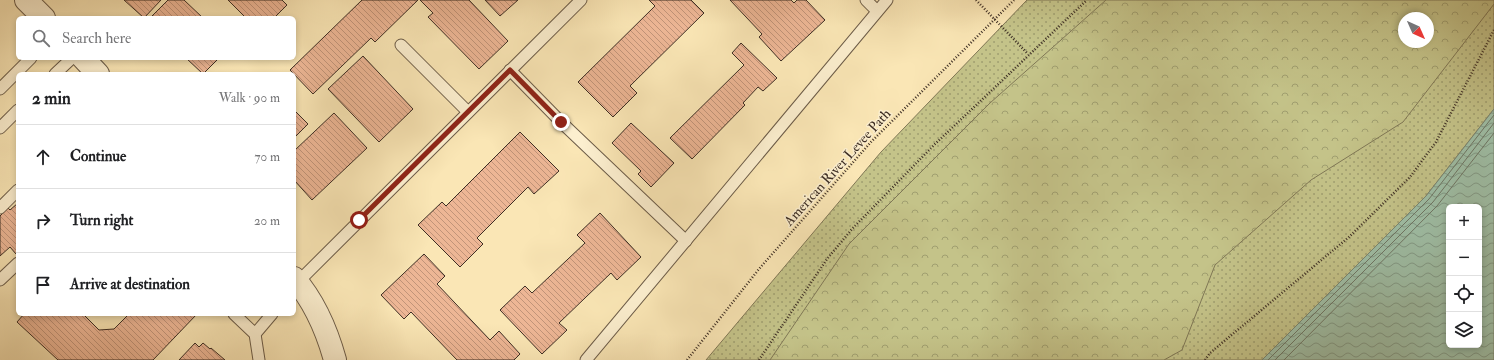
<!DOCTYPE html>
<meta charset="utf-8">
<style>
body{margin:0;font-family:"IM FELL Double Pica",serif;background:#f6f6f6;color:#202124}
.controls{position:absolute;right:12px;bottom:12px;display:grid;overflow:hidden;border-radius:6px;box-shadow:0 2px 6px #0003}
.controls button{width:36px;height:36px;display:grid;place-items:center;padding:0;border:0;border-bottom:1px solid #e0e0e0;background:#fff;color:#202124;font:20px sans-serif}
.compass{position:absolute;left:1398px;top:12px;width:36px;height:36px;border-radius:50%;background:#fff;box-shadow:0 2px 6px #0003;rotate:135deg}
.stop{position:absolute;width:12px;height:12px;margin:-9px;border:3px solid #8f2418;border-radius:50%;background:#fff}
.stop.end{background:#8f2418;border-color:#fff;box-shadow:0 1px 4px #0008}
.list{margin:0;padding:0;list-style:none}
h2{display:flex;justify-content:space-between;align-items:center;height:52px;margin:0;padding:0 16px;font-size:17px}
h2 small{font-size:13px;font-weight:400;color:#757577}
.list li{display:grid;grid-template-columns:26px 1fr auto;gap:12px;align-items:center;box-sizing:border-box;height:64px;padding:0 16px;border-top:1px solid #e0e0e0}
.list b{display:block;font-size:15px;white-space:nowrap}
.list em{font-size:13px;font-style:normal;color:#757577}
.icon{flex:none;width:22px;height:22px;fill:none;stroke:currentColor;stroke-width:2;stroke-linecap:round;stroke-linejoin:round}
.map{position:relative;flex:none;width:1494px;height:360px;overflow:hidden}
.search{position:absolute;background:#fff;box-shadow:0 2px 6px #0003;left:16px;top:16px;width:280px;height:44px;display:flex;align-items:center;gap:10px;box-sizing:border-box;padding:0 14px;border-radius:6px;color:#757577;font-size:15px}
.panel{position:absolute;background:#fff;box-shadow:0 2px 6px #0003;left:16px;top:72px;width:280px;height:244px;border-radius:6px}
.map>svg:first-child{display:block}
.grass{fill:url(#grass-dots);stroke:#807856;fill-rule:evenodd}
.forest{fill:url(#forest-crowns);stroke:#807856;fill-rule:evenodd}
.water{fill:url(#water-waves);stroke:#788673;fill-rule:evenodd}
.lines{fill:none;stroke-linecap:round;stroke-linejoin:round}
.shore{stroke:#6e7766;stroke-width:1}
.building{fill:url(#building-back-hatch);stroke:#3d2e24}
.service-casing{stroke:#6c5c48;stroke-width:13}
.tertiary-casing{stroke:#6c5c48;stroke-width:24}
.path{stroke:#3d2e24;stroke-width:2.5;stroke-dasharray:1 2;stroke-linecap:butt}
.service{stroke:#fcefcf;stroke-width:11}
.tertiary{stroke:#fcefcf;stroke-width:22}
.route{stroke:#8f2418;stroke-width:5}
.labels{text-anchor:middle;stroke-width:3;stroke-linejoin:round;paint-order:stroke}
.street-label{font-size:14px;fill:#3d2e24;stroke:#fcefcf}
</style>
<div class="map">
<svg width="1494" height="360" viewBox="0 0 1494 360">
<defs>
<pattern id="grass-dots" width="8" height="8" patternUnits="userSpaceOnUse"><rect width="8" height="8" fill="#c4c389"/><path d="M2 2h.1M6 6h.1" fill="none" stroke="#a09f70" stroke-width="1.8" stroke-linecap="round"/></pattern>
<pattern id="forest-crowns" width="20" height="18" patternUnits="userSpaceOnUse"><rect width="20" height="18" fill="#c4c389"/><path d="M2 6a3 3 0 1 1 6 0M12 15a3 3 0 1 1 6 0" fill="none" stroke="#a09f70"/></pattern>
<pattern id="water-waves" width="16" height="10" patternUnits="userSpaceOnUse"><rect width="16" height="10" fill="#9fc0a8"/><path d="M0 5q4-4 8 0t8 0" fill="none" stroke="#839c89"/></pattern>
<pattern id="building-back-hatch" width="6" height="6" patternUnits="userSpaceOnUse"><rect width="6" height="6" fill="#edb695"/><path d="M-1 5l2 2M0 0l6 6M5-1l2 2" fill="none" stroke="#c19479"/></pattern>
</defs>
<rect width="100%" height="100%" fill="#fae6b5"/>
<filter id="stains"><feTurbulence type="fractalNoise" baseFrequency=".005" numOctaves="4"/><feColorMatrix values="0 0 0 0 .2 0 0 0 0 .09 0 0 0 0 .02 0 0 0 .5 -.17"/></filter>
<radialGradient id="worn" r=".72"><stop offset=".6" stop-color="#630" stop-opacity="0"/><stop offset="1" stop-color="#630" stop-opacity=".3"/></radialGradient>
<path class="grass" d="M1027,0h467v109l-68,87 -164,164h-556l175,-208zM1404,18h24v24h-24z"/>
<path class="forest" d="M1106,0h388v4l-91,118 -92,58 -96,85 -33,85 -18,10h-394l79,-116 141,-141zM1404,18h24v24h-24z"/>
<path class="water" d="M1494,109v251h-232l164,-164zM1449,207h30v138h-30z"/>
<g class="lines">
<g class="shore">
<path d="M1268,360l161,-161 65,-84"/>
<path d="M1275,360l158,-158 61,-79"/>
<path d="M1284,360l153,-154 57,-73"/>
</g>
</g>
<g class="building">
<path d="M124,0h37l-17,18z"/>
<path d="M168,0h16l19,18h-53z"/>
<path d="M228,0h54l5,5 -13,13h-28z"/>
<path d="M362,0h56l-43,42 -4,-4 -58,56 -23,-24z"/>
<path d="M420,0h49l39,41 -29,28 -51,-52 5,-4z"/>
<path d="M485,0h33l-18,16z"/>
<path d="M649,0h42l13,13 -74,73 7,7 -24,24 -35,-35 77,-76z"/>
<path d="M730,0h61l3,3 3,-3h9l19,20 -44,41 -22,-24 3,-3z"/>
<path d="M741,43l36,35 -14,13 -5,-4 -15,16 2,2 -53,54 -22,-21 74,-73 -12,-12z"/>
<path d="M363,56l50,53 -34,33 -51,-53z"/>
<path d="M186,58h33l-16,16z"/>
<path d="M294,110l14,14 -14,14z"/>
<path d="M334,113l33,35 -55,52 -18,-20v-29z"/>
<path d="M631,123l43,40 -23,24 -13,-13 3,-3 -29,-28z"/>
<path d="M520,132l39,39 -25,23 -6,-7 -51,51 6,6 -23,23 -42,-42 24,-23 4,4z"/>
<path d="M18,203v49l-2,2 -6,-7 -10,9v-40l8,-8 2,2z"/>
<path d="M600,213l41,44 -24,23 -6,-7 -52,50 8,7 -25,24 -42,-44 25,-24 7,7 53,-50 -8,-8z"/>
<path d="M424,254l21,22 -8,8 53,56 9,-9 21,23 -6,6h-57l-46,-48 -7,7 -23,-24z"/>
<path d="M24,314h59l16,16 15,-1 15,-15h9l1,1 2,-1h56l-44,46h-95l-41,-38z"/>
<path d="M195,343l4,4 4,-4 7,6 1,-1 14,12h-46z"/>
</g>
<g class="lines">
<g class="service-casing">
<g id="service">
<path d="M866,0l11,11"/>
<path d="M401,45l67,67"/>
<path d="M510,70l51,52 125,119"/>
<path d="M55,74l17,-16"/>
<path d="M0,89l31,-31"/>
<path d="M0,128l18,-18"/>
<path d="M0,208l18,-18"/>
<path d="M0,280l18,-17"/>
<path d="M295,285l286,-285"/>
<path d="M234,314l21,20 4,26"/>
<path d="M255,334l17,-20"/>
<path d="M586,360l301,-360"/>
</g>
</g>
<g class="tertiary-casing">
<g id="tertiary">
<path d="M26,0l18,18"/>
<path d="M83,58l15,16"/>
<path d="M294,278c20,23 33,53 41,82"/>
</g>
</g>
<g class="path">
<path d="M976,0l52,54"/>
<path d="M687,360l72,-91 112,-127 143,-142"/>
<path d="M759,360l68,-101 25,-30 82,-84 153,-145"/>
<path d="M1205,360l5,-7 139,-116 61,-60 26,-35 58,-112"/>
</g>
<use href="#service" class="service"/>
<use href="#tertiary" class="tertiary"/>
</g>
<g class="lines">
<path class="route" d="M359,220l151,-150 51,52"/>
</g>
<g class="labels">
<g class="street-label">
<text transform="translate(837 167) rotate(-48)" y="5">American River Levee Path</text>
</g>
</g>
<rect width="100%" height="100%" filter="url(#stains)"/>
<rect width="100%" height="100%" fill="url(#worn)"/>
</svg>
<div class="controls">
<button>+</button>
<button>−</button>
<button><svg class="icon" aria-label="locate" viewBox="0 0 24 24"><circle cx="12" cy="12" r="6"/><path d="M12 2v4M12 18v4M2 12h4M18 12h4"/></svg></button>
<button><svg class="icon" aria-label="layers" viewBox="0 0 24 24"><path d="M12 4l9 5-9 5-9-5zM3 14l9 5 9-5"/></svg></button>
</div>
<svg class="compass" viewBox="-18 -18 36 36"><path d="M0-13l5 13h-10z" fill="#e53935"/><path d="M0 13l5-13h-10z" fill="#757577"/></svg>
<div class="stop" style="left:359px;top:220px"></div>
<div class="stop end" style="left:561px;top:122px"></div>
<div class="search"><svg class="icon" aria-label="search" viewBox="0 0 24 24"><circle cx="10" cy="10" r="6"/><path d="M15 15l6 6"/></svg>Search here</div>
<section class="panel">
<h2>2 min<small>Walk · 90 m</small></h2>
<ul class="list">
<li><svg class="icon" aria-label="ahead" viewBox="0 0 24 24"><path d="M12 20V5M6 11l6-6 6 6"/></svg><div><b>Continue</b></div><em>70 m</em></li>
<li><svg class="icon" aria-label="right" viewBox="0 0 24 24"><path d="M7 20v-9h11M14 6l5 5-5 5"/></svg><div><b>Turn right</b></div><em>20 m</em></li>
<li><svg class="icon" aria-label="arrive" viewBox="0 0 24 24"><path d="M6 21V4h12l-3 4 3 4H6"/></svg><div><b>Arrive at destination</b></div></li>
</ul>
</section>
</div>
